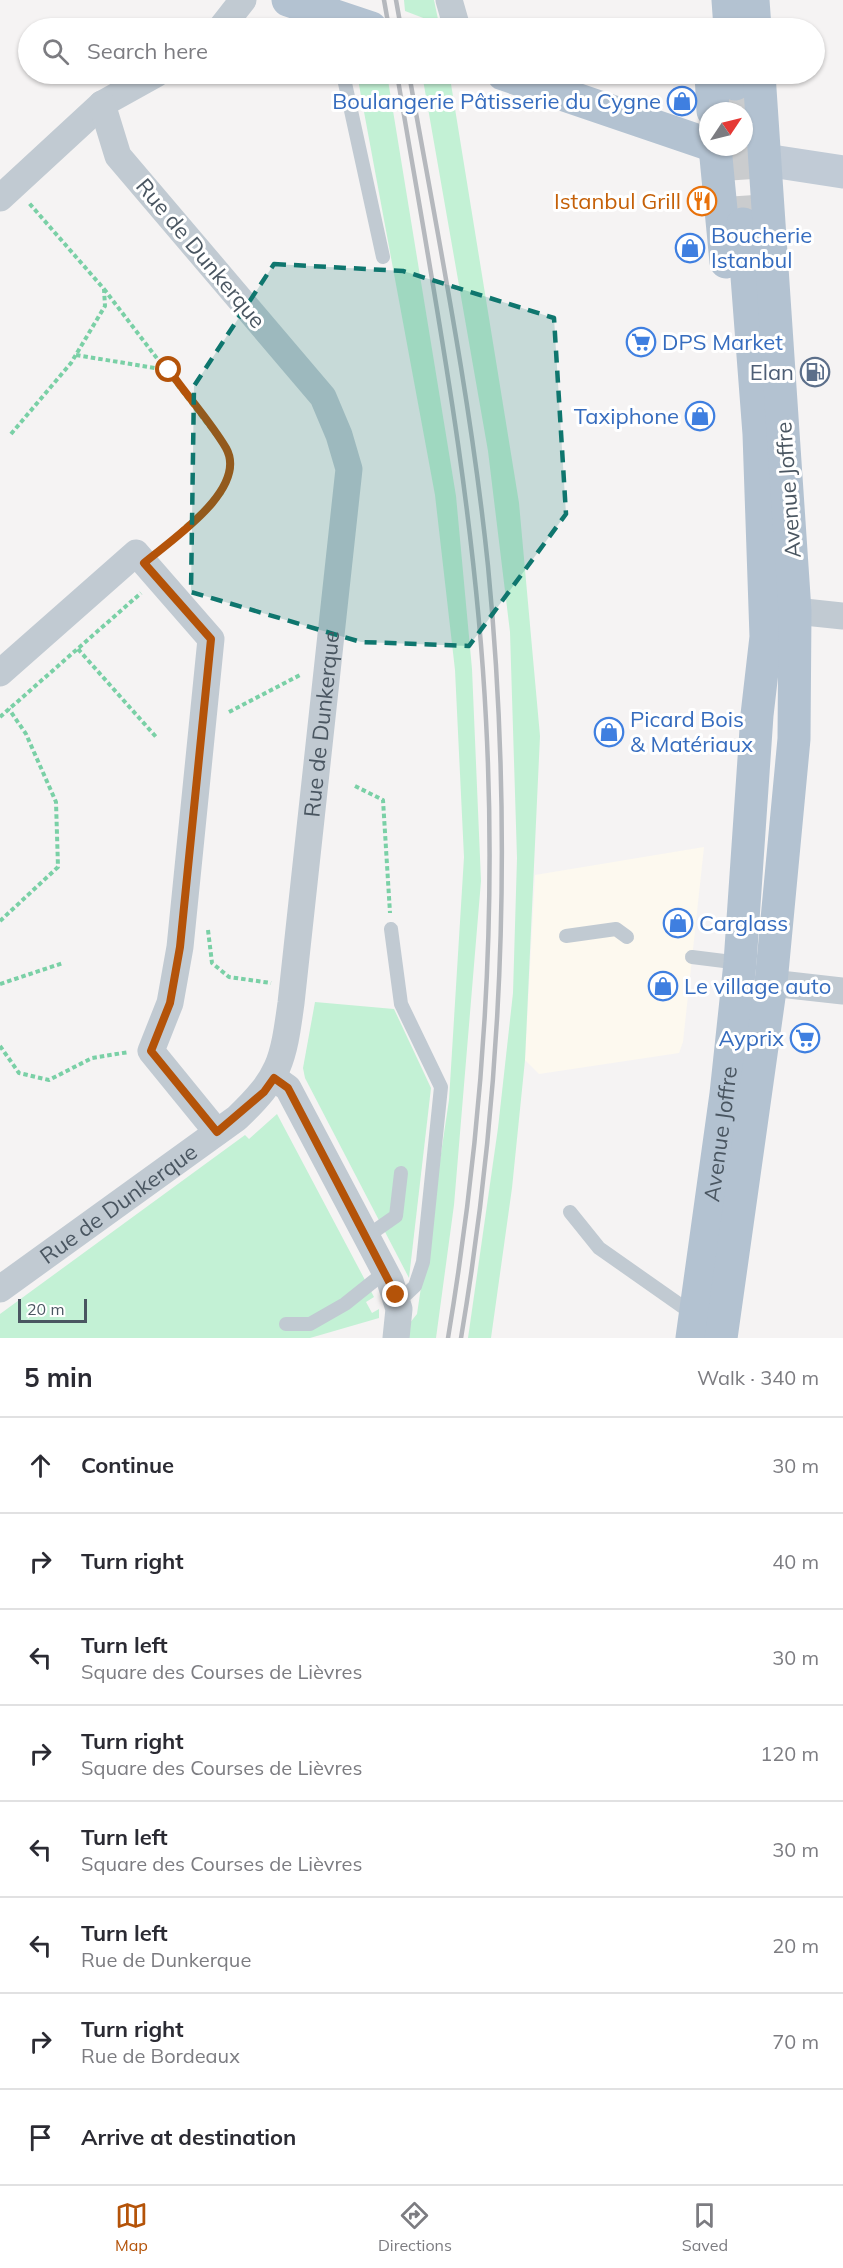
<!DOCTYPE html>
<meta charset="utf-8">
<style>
body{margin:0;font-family:Mulish,sans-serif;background:#f2f2f3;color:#2b2b33}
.compass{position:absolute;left:699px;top:102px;width:54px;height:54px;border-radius:50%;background:#fff;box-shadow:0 2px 4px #0004;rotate:55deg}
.scale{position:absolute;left:18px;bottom:15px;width:69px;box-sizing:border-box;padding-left:6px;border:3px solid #4a5661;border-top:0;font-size:16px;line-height:21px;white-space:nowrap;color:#4a5661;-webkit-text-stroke:4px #fff;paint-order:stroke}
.stop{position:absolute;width:18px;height:18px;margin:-14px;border:4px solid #b45309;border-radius:50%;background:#fff}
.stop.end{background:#b45309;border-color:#fff;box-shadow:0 2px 6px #0008}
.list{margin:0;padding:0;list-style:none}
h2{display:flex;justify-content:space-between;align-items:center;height:78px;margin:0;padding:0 24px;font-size:26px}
h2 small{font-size:20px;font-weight:400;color:#7c7c81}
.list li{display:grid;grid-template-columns:39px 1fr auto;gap:18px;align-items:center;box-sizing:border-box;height:96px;padding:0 24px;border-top:2px solid #e1e1e2}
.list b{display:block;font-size:22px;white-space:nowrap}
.list p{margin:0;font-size:20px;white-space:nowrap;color:#7c7c81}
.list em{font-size:20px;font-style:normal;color:#7c7c81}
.icon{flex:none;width:33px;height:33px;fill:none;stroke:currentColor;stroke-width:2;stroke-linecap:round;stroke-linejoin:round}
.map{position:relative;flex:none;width:843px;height:1338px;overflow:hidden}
.search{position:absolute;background:#fff;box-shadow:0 2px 4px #0004;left:18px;right:18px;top:18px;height:66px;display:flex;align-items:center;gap:15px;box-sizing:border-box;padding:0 21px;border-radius:33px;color:#7c7c81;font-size:22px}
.sheet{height:846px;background:#fff}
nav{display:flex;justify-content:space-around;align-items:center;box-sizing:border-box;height:84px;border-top:2px solid #e1e1e2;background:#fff;font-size:16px;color:#7c7c81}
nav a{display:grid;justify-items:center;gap:3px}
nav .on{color:#b45309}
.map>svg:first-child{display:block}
.commercial{fill:#fdf9ef}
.green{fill:#c3f1d5}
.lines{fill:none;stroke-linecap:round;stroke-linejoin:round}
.primary-tunnel{stroke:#caccce;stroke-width:33;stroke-dasharray:33 16;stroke-linecap:butt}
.path{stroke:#7ad0a6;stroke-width:4;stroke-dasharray:4.5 3;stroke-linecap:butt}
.service{stroke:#c1cad2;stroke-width:14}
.minor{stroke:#c1cad2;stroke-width:27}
.secondary{stroke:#c1cbd6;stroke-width:33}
.primary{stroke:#b3c2d1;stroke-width:33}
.rail{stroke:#b5b8bd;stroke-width:4.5}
.route{stroke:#b45309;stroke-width:8}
.marked{fill:#0f766e;fill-opacity:0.2;stroke:#0f766e;stroke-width:4.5;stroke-dasharray:12 8;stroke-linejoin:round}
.labels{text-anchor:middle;stroke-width:6;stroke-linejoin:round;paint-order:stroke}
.shop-label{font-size:22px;fill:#366cbe;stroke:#fff;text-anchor:start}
.food-label{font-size:22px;fill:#c56008;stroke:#fff;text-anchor:end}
.street-label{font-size:22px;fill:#4a5661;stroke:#fff}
.service-label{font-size:22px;fill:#4e5e75;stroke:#fff;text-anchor:end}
</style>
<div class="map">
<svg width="843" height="1338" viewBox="0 0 843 1338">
<rect width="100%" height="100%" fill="#f5f3f3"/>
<path class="commercial" d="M704,847l-21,195 -4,11 -140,21 -14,-14 10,-185z"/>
<g class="green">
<path d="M404,0h30l5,24 -34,-13z"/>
<path d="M357,74h30l69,422 16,173 9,212 -27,324 -18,133h-30l3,-14 8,-10 32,-214 15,-243 -9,-187 -20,-175z"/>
<path d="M422,74l29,10 68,419 21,233 -15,324 -13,128 -21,150h-23l30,-210 15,-135 4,-135 -7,-226 -22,-181z"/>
<path d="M315,1002l79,7 37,79 -22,190 -104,-200 -2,-10z"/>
<path d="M277,1114l97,183 -8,5 6,11 7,-4v9l-69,20h-310v-24l245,-179 4,4z"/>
</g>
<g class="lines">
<g class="primary-tunnel">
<path d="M735,84l1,27"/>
<path d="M738,147l5,77"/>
</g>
<g class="path">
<path d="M104,289l123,161 4,19 -9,24 -60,55"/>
<path d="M76,355l91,15"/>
<path d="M11,434l60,-71 34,-57 -1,-17 -75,-86"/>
<path d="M78,649l79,89"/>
<path d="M229,712l73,-38"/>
<path d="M0,717l141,-124"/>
<path d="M355,786l28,14 7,113"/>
<path d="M0,921l58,-54 -2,-65 -30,-68 -17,-25"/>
<path d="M208,930l4,33 17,14 42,6"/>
<path d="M0,984l63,-21"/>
<path d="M0,1046l19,27 30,7 43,-22 37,-6"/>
</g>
<g class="service">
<path d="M343,74l40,183"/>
<path d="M391,929l10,75 40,83 -18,175 -8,24 -17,16"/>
<path d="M566,936l50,-7 11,8"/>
<path d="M692,957l48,6"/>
<path d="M570,1212l29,36 94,66"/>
<path d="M366,1237l30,-21 5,-43"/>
<path d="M286,1324h24l35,-20 40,-32"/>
</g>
<g class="minor">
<path d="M449,0l8,28"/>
<path d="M221,28l22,-28"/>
<path d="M0,198l102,-94 54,-30"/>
<path d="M795,611l48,5"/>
<path d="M0,673l136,-120 75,86 -31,308 -10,56 -19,48 66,81"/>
<path d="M771,983l72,8"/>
<path d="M274,1078l14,10 102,193 9,28 -3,29"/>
<path id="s1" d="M0,1289l237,-171c43,-41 46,-56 54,-115l58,-534 -10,-34 -16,-38 -205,-241 -16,-52"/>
</g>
<path class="secondary" d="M765,160l78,12"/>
<g class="primary">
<path d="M288,0l83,28"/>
<path d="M728,0l2,28"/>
<path d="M753,0l2,28"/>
<path d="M503,74l205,70"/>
<path d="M711,74l2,37"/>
<path d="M734,74l1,10"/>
<path d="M715,147l11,115"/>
<path id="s2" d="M692,1338l34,-244 14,-131 17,-248 9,-78 -7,-203 -16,-210"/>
<path d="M721,1338l50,-355 23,-244 1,-128 -36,-537"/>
</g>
<g class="rail">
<path d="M384,0l5,28"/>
<path d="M396,0l5,28"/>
<path d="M397,74c36,214 78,428 89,646 11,206 -4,414 -38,618"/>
<path d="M409,74c29,163 62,327 79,492 25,258 16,517 -27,772"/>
</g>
</g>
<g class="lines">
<path class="route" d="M169,370c18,26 41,51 57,78 23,41 -55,92 -82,115l67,76 -31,308 -10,56 -19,48 66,81 47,-40 10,-14 14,10 108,207"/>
</g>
<path class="marked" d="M274,264l129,7 151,47 12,196 -97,132 -108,-4 -170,-50 3,-206z"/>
<defs>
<g id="shop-ring" transform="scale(1.5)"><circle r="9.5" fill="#fff" stroke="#3f7fe0" stroke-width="1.5"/><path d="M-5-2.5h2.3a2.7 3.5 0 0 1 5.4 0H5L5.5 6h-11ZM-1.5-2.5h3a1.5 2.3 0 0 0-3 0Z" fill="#3f7fe0"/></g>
<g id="restaurant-ring" transform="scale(1.5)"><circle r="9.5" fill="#fff" stroke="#e8710a" stroke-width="1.5"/><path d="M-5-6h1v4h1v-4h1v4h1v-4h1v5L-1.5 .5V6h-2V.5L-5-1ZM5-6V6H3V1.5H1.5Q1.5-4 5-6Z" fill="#e8710a"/></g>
<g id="supermarket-ring" transform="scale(1.5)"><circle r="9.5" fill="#fff" stroke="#3f7fe0" stroke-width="1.5"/><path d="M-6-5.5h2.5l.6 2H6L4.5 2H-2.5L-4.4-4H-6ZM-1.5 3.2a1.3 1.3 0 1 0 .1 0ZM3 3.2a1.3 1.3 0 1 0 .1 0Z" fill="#3f7fe0"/></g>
<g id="fuel-ring" transform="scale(1.5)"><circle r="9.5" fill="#fff" stroke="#5c6f8a" stroke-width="1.5"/><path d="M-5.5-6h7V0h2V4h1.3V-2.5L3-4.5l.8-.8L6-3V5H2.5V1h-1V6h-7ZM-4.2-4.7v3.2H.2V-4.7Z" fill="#5c6f8a"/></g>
</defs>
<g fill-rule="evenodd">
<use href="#shop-ring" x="682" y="101"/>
<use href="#restaurant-ring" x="702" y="201"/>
<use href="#shop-ring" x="690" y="248"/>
<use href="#supermarket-ring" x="641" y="342"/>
<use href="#fuel-ring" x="815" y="372"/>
<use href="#shop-ring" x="700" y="416"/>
<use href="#shop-ring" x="609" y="732"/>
<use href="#shop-ring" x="678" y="923"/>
<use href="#shop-ring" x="663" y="986"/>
<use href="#supermarket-ring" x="805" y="1038"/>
</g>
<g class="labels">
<g class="shop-label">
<text x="661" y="109" text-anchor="end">Boulangerie Pâtisserie du Cygne</text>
<text x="711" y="243">Boucherie<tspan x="711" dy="25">Istanbul</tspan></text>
<text x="662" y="350">DPS Market</text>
<text x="679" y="424" text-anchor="end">Taxiphone</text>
<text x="630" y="727">Picard Bois<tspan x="630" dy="25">&amp; Matériaux</tspan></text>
<text x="699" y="931">Carglass</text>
<text x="684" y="994">Le village auto</text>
<text x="784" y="1046" text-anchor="end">Ayprix</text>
</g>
<g class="food-label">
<text x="681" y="209">Istanbul Grill</text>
</g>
<g class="street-label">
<text transform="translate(201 253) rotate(50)" y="8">Rue de Dunkerque</text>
<text transform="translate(788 490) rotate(-94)" y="8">Avenue Joffre</text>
<text dy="8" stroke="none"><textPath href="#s1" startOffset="704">Rue de Dunkerque</textPath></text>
<text dy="8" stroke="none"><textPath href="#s2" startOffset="206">Avenue Joffre</textPath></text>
<text dy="8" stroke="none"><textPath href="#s1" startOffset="146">Rue de Dunkerque</textPath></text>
</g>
<g class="service-label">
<text x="794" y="380">Elan</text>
</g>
</g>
</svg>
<svg class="compass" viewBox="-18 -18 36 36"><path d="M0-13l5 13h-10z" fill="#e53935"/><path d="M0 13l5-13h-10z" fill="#7c7c81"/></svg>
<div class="scale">20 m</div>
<div class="stop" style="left:169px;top:370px"></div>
<div class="stop end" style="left:396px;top:1295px"></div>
<div class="search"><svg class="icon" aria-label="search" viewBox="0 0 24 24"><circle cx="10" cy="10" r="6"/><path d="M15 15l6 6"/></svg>Search here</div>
</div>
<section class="sheet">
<h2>5 min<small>Walk · 340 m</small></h2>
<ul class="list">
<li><svg class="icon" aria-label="ahead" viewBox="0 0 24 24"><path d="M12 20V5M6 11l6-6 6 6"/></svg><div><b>Continue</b></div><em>30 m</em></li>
<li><svg class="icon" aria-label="right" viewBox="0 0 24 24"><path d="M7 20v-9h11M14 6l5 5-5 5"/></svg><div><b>Turn right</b></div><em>40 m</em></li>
<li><svg class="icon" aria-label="left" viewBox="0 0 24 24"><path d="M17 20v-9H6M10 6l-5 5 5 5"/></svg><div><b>Turn left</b><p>Square des Courses de Lièvres</p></div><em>30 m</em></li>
<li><svg class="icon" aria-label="right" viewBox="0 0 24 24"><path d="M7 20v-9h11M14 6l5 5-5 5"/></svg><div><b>Turn right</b><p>Square des Courses de Lièvres</p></div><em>120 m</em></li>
<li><svg class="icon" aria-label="left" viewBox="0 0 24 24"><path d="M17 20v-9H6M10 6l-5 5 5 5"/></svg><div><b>Turn left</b><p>Square des Courses de Lièvres</p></div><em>30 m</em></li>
<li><svg class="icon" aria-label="left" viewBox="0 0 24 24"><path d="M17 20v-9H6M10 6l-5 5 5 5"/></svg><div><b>Turn left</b><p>Rue de Dunkerque</p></div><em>20 m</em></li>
<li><svg class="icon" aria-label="right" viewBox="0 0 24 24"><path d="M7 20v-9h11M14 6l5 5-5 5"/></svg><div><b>Turn right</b><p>Rue de Bordeaux</p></div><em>70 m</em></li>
<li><svg class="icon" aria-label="arrive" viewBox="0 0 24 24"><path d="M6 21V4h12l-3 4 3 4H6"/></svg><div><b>Arrive at destination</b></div></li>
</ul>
</section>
<nav>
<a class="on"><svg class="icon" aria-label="map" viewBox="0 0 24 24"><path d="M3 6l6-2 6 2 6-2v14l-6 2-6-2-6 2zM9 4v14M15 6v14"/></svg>Map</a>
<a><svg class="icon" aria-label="directions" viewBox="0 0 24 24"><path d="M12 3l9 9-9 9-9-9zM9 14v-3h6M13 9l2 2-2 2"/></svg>Directions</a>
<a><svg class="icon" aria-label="saved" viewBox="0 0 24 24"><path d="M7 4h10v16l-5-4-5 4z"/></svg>Saved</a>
</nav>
